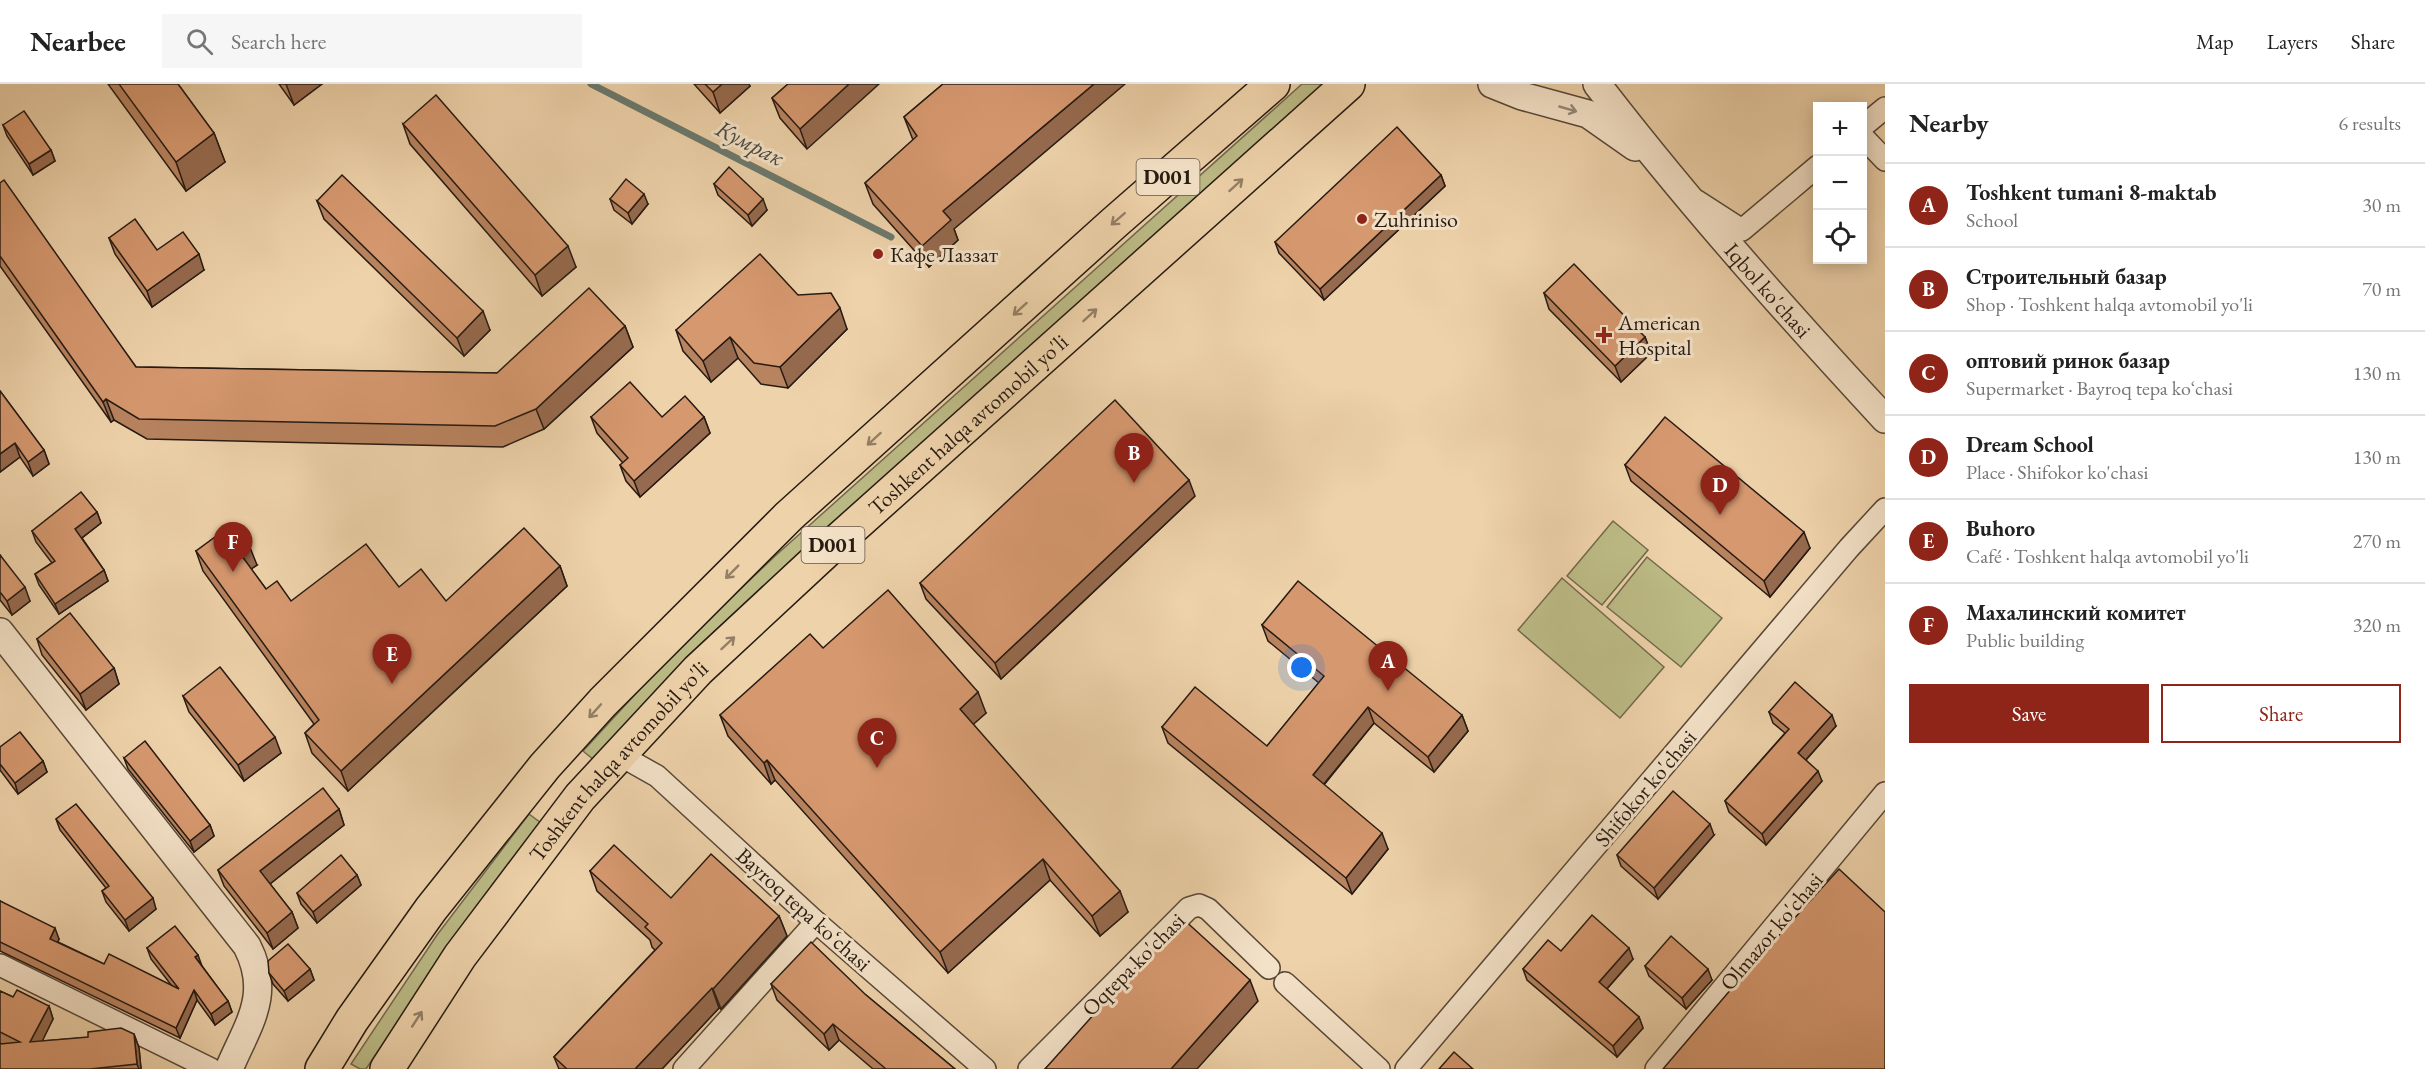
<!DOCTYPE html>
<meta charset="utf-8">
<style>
body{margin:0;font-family:"EB Garamond",serif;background:#f6f6f6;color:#222}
.controls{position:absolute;right:18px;top:18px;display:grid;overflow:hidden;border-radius:0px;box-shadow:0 3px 15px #0003}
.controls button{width:54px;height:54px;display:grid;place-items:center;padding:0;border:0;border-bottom:2px solid #e0e0e0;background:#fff;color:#222;font:30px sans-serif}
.you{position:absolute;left:1302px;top:584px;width:21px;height:21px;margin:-15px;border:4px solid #fff;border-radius:50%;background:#1a73e8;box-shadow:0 0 0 9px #1a73e833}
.badge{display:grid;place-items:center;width:39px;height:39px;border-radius:50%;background:#8f2418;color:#fff;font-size:20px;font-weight:700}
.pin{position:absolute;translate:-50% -50px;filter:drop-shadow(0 2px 3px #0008)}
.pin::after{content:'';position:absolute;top:32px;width:21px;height:18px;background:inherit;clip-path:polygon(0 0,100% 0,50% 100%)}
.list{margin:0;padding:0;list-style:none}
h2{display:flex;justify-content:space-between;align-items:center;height:78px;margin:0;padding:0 24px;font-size:26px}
h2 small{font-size:20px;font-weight:400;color:#767676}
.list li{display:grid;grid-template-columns:39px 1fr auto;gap:18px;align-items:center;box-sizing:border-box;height:84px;padding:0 24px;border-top:2px solid #e0e0e0}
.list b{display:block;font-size:22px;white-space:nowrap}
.list p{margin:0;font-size:20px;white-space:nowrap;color:#767676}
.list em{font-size:20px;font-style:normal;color:#767676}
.actions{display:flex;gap:12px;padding:18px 24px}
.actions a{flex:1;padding:14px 0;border:2px solid #8f2418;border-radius:0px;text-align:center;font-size:21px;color:#8f2418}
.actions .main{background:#8f2418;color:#fff}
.icon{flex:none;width:33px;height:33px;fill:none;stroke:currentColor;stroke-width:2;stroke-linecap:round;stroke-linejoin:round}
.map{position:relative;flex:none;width:1885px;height:985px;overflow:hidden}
header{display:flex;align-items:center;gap:36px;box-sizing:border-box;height:84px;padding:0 30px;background:#fff;border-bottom:2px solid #e0e0e0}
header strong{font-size:28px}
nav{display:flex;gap:33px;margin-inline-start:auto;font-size:21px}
.search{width:420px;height:54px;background:#f6f6f6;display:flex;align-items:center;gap:15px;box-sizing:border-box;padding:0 21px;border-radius:0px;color:#767676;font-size:22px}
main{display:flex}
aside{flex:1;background:#fff}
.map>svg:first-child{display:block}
.green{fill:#bcbb86;stroke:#716a4c;stroke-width:1.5}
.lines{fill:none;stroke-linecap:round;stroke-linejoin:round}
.stream{stroke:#6b796d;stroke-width:7}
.minor-casing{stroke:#584838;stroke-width:24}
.tertiary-casing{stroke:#584838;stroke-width:30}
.trunk-casing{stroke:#261a12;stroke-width:36}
.minor{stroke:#f4e2c8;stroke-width:21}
.tertiary{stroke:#f4e2c8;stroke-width:27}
.trunk{stroke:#eed2aa;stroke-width:33}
.wall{fill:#b8835f;stroke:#261a12;stroke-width:1.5}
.shaded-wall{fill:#966a4e;stroke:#261a12;stroke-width:1.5}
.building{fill:#d6986f;stroke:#261a12;stroke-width:1.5}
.oneway{stroke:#978876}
.oneway2{stroke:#947f66}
.poi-dot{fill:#8f2418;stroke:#f4e2c8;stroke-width:2}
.labels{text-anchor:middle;stroke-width:6;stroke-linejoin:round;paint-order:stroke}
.shield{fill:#f4e2c8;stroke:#645649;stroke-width:1.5}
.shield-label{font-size:21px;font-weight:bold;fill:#261a12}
.poi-label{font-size:22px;fill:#261a12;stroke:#f4e2c8;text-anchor:start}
.street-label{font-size:22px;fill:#261a12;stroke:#f4e2c8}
.water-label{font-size:24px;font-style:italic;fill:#48493f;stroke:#f4e2c8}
</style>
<header>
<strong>Nearbee</strong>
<div class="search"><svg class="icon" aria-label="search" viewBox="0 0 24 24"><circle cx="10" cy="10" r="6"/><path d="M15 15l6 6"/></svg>Search here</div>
<nav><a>Map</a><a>Layers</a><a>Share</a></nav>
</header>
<main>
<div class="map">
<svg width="1885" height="985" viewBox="0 0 1885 985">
<rect width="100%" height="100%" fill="#eed2aa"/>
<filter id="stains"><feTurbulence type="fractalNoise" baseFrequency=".00333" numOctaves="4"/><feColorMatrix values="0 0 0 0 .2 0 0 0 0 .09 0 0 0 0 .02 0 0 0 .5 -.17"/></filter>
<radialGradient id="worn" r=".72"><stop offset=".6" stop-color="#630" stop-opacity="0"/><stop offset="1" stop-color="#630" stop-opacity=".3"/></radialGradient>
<g class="green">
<path d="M1302,0h23l-731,676 -11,-9 93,-101 98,-93z"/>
<path d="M1613,437l35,29 -46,55 -35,-29z"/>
<path d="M1647,473l75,61 -41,49 -74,-60z"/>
<path d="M1562,494l102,89 -44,51 -102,-88z"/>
<path d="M529,730l12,9 -92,122 -83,124h-6l-9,-5 86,-129z"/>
</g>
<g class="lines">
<path class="stream" d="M591,0l300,153"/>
<g class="minor-casing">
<g id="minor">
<path d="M1862,43l23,-19"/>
<path d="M1862,52l23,24"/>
<path d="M1697,117l45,29 76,-64"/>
<path d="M618,670l39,22 159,146 169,147"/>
<path d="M0,881l211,104"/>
<path d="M1285,899l94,86"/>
<path d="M684,985l132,-147"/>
<path d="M1029,985l160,-161 10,-3 9,4 61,59"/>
<path d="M1406,985l443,-521 36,-39"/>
<path d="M1656,985l229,-276"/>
</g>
</g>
<g class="tertiary-casing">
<g id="tertiary">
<path d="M1492,0l30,12 66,18 47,33"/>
<path id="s1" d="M1597,0c90,117 188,227 288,335"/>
<path d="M0,548l247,314c25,49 1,78 -18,123"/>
</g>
</g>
<g class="trunk-casing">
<g id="trunk">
<path d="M322,985l30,-49 79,-111 114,-143 58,-64 186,-186 325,-293 159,-139"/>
<path id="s2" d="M387,985l73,-113 120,-159 118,-127 127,-118 523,-468"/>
</g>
</g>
<use href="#minor" class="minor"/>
<use href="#tertiary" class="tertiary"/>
<use href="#trunk" class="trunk"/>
</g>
<g class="wall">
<path d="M108,0h70l36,49 11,29 -39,29z"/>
<path d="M279,0h43l-28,21z"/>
<path d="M694,0h55l1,2 -30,27z"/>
<path d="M788,0l19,65 -27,-31 -8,-20z"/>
<path d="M943,0l11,145 4,11 -29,27 -56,-63 -8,-21 48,-43 -9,-23z"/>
<path d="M403,40l173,143 -34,29 -132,-152z"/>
<path d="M3,41l48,25 4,11 -22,14 -26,-39z"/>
<path d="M1441,91l4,11 -121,114 -45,-47 -4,-11z"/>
<path d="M0,99l136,184 361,6 128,-47 8,21 -89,82 -41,18 -356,-8 -33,-19 -3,2 -111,-156z"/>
<path d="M714,100l53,26 -15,16 -34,-31z"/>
<path d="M610,115l38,5 -16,20 -18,-14z"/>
<path d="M317,117l173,129 -26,26 -140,-137z"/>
<path d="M109,154l48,12 47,20 -52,37 -37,-53z"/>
<path d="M1544,209l101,44 6,16 -30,29 -72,-73z"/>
<path d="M798,211l49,34 -59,59 -27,-4 -23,-26 -27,24 -28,-31 -7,-21z"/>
<path d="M0,307l44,59 5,14 -16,12 -13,-19 -20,15z"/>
<path d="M591,333h113l6,16 -70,64 -14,-16 -6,-16 3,-2 -26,-30z"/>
<path d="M1625,381l185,83 -40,49 -139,-116z"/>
<path d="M1195,412l-194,183 -75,-80 -6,-16z"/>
<path d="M97,428l4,11 -19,15 22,32 4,11 -49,33 -20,-29 -4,-11 17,-11 -16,-21 -4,-11z"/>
<path d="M196,467l61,14 -6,4 15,20 25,12 108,-14 47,14 114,-35 7,20 -219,205 -36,-38 -7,-20 9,-9 -111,-153z"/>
<path d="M0,471l30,46 -18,14 -12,-15z"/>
<path d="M1262,541l200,90 6,16 -34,41 -60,-49 -50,62 64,64 -36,45 -184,-151 -6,-16 105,19 52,-63 -51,-42z"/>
<path d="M37,555l77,29 5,16 -33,26 -44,-55z"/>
<path d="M823,564l163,65 -13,11 155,188 -28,24 -50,-56 -102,93 -173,-193 -4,4 -43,-48 -8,-21z"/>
<path d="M183,612l98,57 -37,28 -55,-69z"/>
<path d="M1769,628l67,14 -30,34 16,21 -56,64 -37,-33 -4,-11 60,-68 -12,-10z"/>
<path d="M0,663l43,14 4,11 -29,22 -18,-24z"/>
<path d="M124,674l86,67 4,11 -20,16 -66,-83z"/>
<path d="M339,725l5,16 -74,59 22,28 6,16 -25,21 -49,-63 -6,-16z"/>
<path d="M56,735l100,90 -27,22 -23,-29 -4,-11 4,-3 -46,-58z"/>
<path d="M1714,751l-56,64 -37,-33 -4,-11z"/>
<path d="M590,787l81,27 108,18 8,20 -66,73 -2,-1 -57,61h-103l-5,-12 101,-107 -3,-3 -2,-7 -53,-49z"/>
<path d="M357,791l4,10 -44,38 -16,-19 -4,-11z"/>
<path d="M0,817l59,38 -1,3 46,22 68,22 -21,-27 -4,-11 55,18 26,35 4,11 -17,13 -18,-25 -17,38 -180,-87z"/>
<path d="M1561,867l72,8 -26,30 32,28 4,11 -26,29 -90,-77 -4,-11z"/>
<path d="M1645,882l67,14 -26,29 -37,-33z"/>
<path d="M310,885l4,11 -26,21 -15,-17 -4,-11z"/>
<path d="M771,900l95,11 89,74h-82l-34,-29 -10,10 -52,-50z"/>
<path d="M0,907l13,6 36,9 4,13 -11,22 92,-7 5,14 2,21h-141l2,-25 -2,-1z"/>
</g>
<g class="shaded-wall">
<path d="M286,0h36l-28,21z"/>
<path d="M722,0h27l1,2 -30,27 -7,-21z"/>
<path d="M849,0h30l-72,65 -7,-20z"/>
<path d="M1094,0h31l-171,145 4,11 -29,27 -7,-21 21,-35z"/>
<path d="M214,49l11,29 -39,29 -10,-29z"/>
<path d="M51,66l4,11 -22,14 -4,-11z"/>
<path d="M1441,91l4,11 -121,114 -4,-11z"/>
<path d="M644,110l4,10 -16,20 -4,-11z"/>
<path d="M763,115l4,11 -15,16 -4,-11z"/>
<path d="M568,162l8,21 -34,29 -7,-21z"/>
<path d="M199,170l5,16 -52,37 -5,-16z"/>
<path d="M840,224l7,21 -59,59 -8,-21z"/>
<path d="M483,227l7,19 -26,26 -7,-18z"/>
<path d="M625,242l8,21 -89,82 -8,-20z"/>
<path d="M730,253l8,21 -27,24 -8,-21z"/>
<path d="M1645,253l6,16 -30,29 -6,-16z"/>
<path d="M106,315l8,21 -3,2 -8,-20z"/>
<path d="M704,333l6,16 -70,64 -6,-16z"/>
<path d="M15,359l5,14 -20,15v-18z"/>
<path d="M44,366l5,14 -16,12 -5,-14z"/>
<path d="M1189,396l6,16 -194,183 -6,-16z"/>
<path d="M97,428l4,11 -22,17 -4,-11z"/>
<path d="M1804,448l6,16 -40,49 -6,-16z"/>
<path d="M249,461l8,20 -10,7 -8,-20z"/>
<path d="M560,482l7,20 -219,205 -7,-20z"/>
<path d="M104,486l4,11 -49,33 -4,-10z"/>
<path d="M25,503l5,14 -18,14 -5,-14z"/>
<path d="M114,584l5,16 -33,26 -6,-16z"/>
<path d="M978,608l8,21 -19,17 -7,-21z"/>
<path d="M1368,623l6,16 -56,68 -5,-16z"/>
<path d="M1462,631l6,16 -34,41 -6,-15z"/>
<path d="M1832,631l4,11 -34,38 -4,-11z"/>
<path d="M275,653l6,16 -37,28 -6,-16z"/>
<path d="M767,676l8,20 -4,4 -7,-21z"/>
<path d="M43,677l4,11 -29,22 -3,-11z"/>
<path d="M1818,687l4,10 -56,64 -4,-11z"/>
<path d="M339,725l5,16 -78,62 -6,-16z"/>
<path d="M1710,740l4,11 -56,64 -4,-11z"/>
<path d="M210,741l4,11 -20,16 -4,-11z"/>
<path d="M1382,749l6,16 -36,45 -6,-16z"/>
<path d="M1043,775l7,21 -102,93 -8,-21z"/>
<path d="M357,791l4,10 -44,38 -4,-11z"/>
<path d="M1120,807l8,21 -28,24 -8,-20z"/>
<path d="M153,814l3,11 -27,22 -4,-11z"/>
<path d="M292,828l6,16 -25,21 -6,-16z"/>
<path d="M779,832l8,20 -66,73 -8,-20z"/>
<path d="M55,844l4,11 -5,10 -4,-10z"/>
<path d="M1629,864l4,11 -30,34 -4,-11z"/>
<path d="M198,871l4,11 -7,-9z"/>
<path d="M310,885l4,11 -26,21 -4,-10z"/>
<path d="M1708,885l4,11 -26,29 -4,-11z"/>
<path d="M1250,896l8,21 -61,68h-26z"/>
<path d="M712,904l7,20 -57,61h-27z"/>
<path d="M194,906l3,10 -17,38 -4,-10z"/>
<path d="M228,917l4,11 -17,13 -4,-11z"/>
<path d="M49,922l4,13 -18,37 -5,-14z"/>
<path d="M1639,933l4,11 -26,29 -4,-11z"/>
<path d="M833,940l6,16 -10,10 -5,-16z"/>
<path d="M134,950l5,14 2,21h-2l-2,-5z"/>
</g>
<g class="building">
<path d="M119,0h59l36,49 -38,29z"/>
<path d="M705,0h17l-9,8z"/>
<path d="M788,0h61l-49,45 -28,-31z"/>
<path d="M943,0h151l-151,127 8,9 -29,26 -57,-63 52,-47 -13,-19z"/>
<path d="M436,11l132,151 -33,29 -132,-151z"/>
<path d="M24,27l27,39 -22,14 -26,-39z"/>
<path d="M1397,43l44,48 -121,114 -45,-47z"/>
<path d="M729,83l34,32 -15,16 -34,-31z"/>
<path d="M342,91l141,136 -26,27 -140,-137z"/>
<path d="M626,95l18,15 -16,19 -18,-14z"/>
<path d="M4,96l132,187 361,6 92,-85 36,38 -89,83 -41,17 -356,-7 -33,-20 -3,3 -103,-146v-73z"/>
<path d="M135,135l22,31 26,-18 16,22 -52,37 -38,-53z"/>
<path d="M760,170l38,41 33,-2 9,15 -60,59 -26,-4 -24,-26 -27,24 -27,-31z"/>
<path d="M1574,180l71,73 -30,29 -71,-73z"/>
<path d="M630,298l32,35 23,-21 19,21 -70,64 -14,-16 8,-7 -37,-41z"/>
<path d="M0,307l44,59 -16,12 -13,-19 -15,11z"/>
<path d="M1115,316l74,80 -194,183 -75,-80z"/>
<path d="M1665,333l139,115 -40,49 -139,-116z"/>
<path d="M81,408l16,20 -22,17 29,41 -49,34 -20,-30 20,-13 -23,-30z"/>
<path d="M234,439l15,22 -10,7 27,37 11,-8 14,20 75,-57 33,43 22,-18 25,32 78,-73 36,38 -219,205 -36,-38 14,-13 -123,-169z"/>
<path d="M0,471l25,32 -18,14 -7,-9z"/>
<path d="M1298,497l164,134 -34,42 -60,-50 -55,68 69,58 -36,45 -184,-151 33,-40 72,59 57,-70 -62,-51z"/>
<path d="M888,506l90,102 -18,17 160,182 -28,25 -49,-57 -103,93 -173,-192 -3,3 -44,-48 90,-81 13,14z"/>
<path d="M70,529l44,55 -34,26 -43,-55z"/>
<path d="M220,583l55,70 -37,28 -55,-69z"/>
<path d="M1795,598l37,33 -34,38 20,18 -56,63 -37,-33 64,-72 -20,-17z"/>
<path d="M20,648l23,29 -28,22 -15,-19v-17z"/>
<path d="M145,657l65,84 -20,16 -66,-83z"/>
<path d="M323,704l16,21 -79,62 32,41 -25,21 -49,-63z"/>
<path d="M1673,707l37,33 -56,64 -37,-33z"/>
<path d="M76,720l77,94 -28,22 -23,-29 7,-5 -53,-67z"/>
<path d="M614,761l57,53 40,-44 68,62 -66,73 -1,-1 -77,81h-68l-13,-12 108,-114 -17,-16 3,-3 -58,-53z"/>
<path d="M341,771l16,20 -44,37 -16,-19z"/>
<path d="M1839,785l46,43v157h-222l81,-95z"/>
<path d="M0,817l55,27 -5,11 54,25 5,-10 70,35 -32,-41 28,-22 23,29 -3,2 33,44 -17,13 -17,-24 -18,38 -176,-86z"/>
<path d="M1592,831l37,33 -30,34 40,35 -26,29 -90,-77 25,-29 13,11z"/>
<path d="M1181,833l69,63 -79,89h-126z"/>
<path d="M1671,852l37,33 -26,29 -37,-32z"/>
<path d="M811,858l55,53 89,74h-69l-53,-45 -9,10 -53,-50z"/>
<path d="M288,860l22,25 -26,22 -15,-18 -1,-12z"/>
<path d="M17,906l32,16 -19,36 58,-5v-5l33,-4 13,6 3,30 -47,5h-90v-25l20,-2 -20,-10v-41l13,6z"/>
<path d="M1454,968l19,17h-34z"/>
</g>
<defs><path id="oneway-shaft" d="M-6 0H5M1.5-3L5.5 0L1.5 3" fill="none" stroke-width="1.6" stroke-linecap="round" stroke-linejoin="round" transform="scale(1.5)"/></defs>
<use class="oneway" href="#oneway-shaft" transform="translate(1568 25) rotate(16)"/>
<g class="oneway2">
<use href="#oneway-shaft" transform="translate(1236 101) rotate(-42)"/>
<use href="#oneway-shaft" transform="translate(1118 135) rotate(139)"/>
<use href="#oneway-shaft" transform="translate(1020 225) rotate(138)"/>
<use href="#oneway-shaft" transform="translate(1090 231) rotate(-42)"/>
<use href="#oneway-shaft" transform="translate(874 355) rotate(138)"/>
<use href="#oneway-shaft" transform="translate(732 488) rotate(135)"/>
<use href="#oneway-shaft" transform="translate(728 559) rotate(-43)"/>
<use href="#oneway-shaft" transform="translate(595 627) rotate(132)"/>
<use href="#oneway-shaft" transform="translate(417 935) rotate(-57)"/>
</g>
<g class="poi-dot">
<circle cx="1362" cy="135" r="6"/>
<circle cx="878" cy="170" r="6"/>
<path d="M1601 242h6v6h6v6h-6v6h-6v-6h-6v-6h6z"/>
</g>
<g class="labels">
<g class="shield">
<rect x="1136.5" y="75" width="63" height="36" rx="4.5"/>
<rect x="801.5" y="443" width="63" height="36" rx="4.5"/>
</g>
<g class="shield-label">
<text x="1168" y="100">D001</text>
<text x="833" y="468">D001</text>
</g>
<g class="poi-label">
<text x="1374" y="143">Zuhriniso</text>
<text x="890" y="178">Кафе Лаззат</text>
<text x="1618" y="246">American<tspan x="1618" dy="25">Hospital</tspan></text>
</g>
<g class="street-label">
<text dy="8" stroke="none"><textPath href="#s1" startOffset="268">Iqbol ko'chasi</textPath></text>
<text dy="8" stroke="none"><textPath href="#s2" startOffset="872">Toshkent halqa avtomobil yo'li</textPath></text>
<text dy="8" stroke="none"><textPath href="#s2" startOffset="386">Toshkent halqa avtomobil yo'li</textPath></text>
<text transform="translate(1645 704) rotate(-50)" y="8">Shifokor ko'chasi</text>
<text transform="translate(804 825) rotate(42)" y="8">Bayroq tepa koʻchasi</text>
<text transform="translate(1771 847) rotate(-50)" y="8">Olmazor ko'chasi</text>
<text transform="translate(1133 880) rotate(-45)" y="8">Oqtepa ko'chasi</text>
</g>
<g class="water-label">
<text transform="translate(750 59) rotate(27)" y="8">Кумрак</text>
</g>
</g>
<rect width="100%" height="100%" filter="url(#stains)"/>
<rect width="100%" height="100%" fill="url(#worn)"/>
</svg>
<div class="controls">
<button>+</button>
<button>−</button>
<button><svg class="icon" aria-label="locate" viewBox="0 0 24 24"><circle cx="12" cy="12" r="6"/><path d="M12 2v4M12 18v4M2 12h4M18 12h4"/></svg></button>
</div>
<div class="you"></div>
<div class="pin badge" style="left:1388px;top:607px">A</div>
<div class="pin badge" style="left:1134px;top:399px">B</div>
<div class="pin badge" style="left:877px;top:684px">C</div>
<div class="pin badge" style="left:1720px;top:431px">D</div>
<div class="pin badge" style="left:392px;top:600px">E</div>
<div class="pin badge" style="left:233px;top:488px">F</div>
</div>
<aside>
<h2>Nearby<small>6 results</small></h2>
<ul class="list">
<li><span class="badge">A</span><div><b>Toshkent tumani 8-maktab</b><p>School</p></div><em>30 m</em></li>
<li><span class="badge">B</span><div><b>Строительный базар</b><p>Shop · Toshkent halqa avtomobil yo'li</p></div><em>70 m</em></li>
<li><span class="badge">C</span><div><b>оптовий ринок базар</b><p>Supermarket · Bayroq tepa koʻchasi</p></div><em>130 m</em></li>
<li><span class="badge">D</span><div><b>Dream School</b><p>Place · Shifokor ko'chasi</p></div><em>130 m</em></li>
<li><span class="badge">E</span><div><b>Buhoro</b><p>Café · Toshkent halqa avtomobil yo'li</p></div><em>270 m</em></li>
<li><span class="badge">F</span><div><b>Махалинский комитет</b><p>Public building</p></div><em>320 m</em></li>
</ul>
<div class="actions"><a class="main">Save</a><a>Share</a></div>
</aside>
</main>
